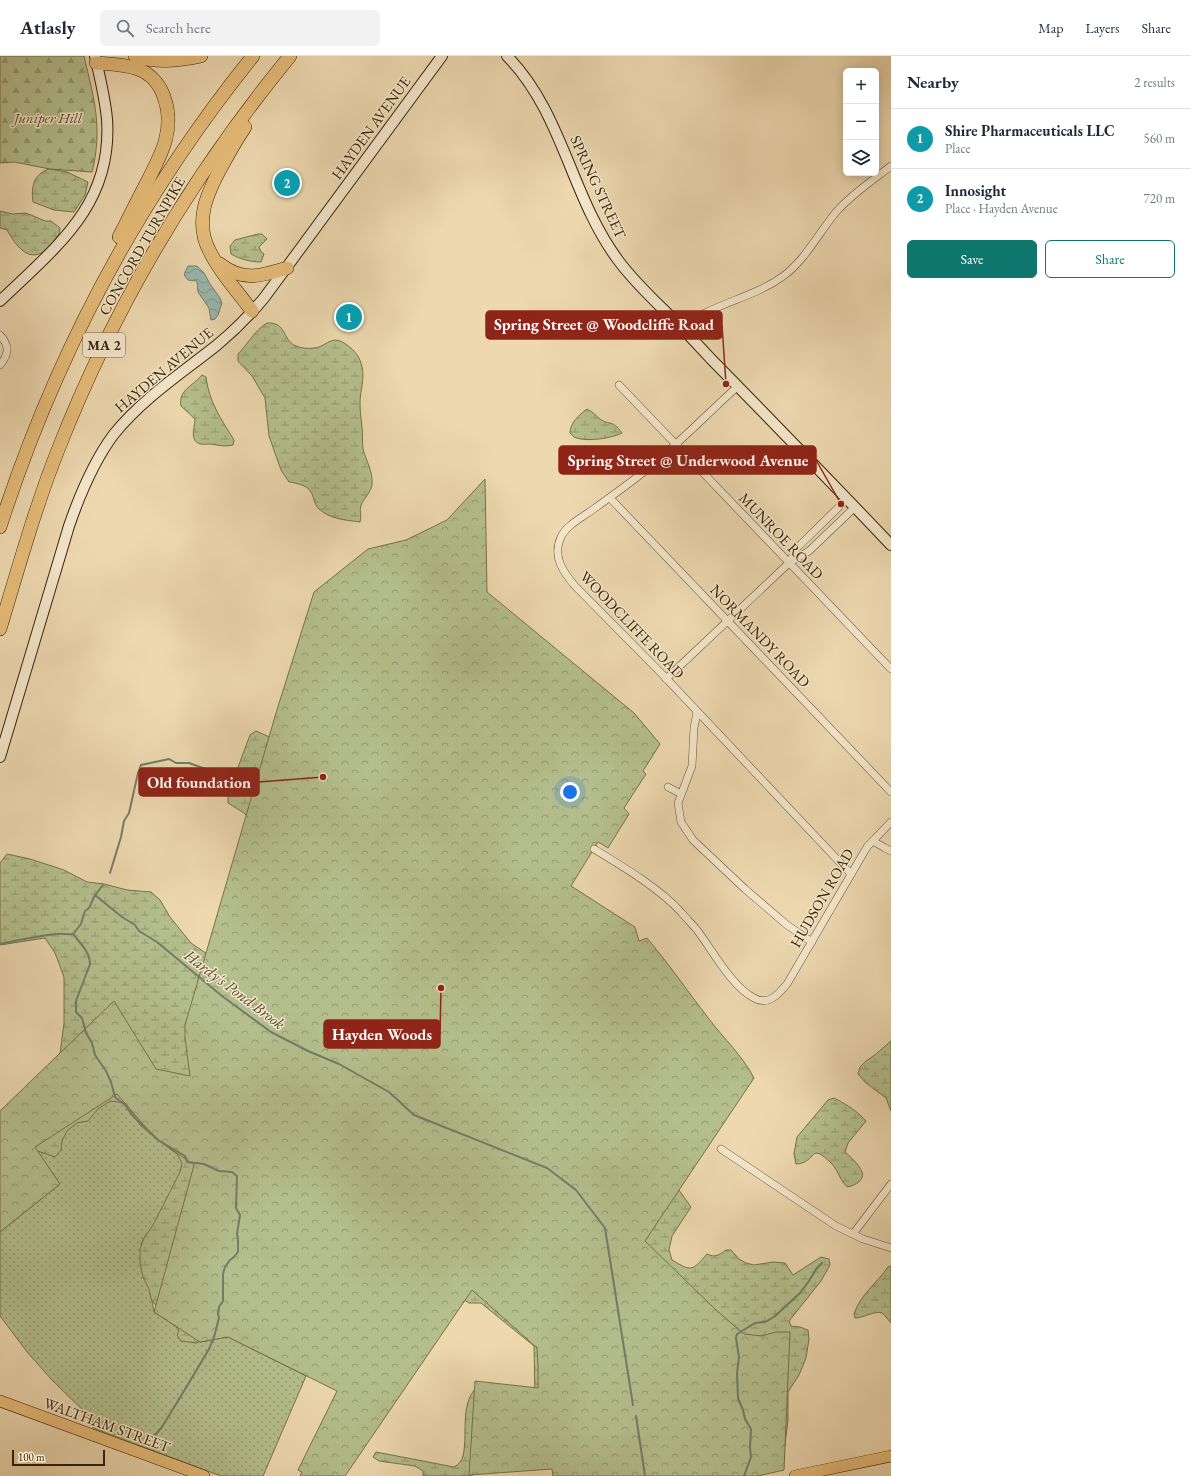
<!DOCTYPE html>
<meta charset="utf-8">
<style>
body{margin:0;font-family:"EB Garamond",serif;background:#f2f2f3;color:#1f2937}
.controls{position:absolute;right:12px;top:12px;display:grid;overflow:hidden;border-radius:6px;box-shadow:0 2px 10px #0003}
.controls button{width:36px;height:36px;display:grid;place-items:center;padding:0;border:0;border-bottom:1px solid #e0e1e3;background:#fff;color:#1f2937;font:20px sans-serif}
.scale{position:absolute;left:12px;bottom:10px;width:93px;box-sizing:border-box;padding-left:4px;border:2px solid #3a2404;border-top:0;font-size:11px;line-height:14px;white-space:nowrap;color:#3a2404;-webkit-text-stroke:3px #f3e6cb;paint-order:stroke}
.you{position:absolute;left:570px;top:736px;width:14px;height:14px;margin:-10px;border:3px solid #fff;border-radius:50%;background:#1a73e8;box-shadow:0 0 0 6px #1a73e833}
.badge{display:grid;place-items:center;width:26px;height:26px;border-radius:50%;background:#0f766e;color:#fff;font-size:13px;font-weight:700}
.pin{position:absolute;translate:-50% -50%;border:2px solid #fff;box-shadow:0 1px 4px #0006}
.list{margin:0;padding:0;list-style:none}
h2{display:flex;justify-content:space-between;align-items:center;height:52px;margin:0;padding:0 16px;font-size:17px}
h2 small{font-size:13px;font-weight:400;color:#747a83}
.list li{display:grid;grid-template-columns:26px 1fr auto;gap:12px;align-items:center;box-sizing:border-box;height:60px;padding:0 16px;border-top:1px solid #e0e1e3}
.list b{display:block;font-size:15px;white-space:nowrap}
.list p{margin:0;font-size:13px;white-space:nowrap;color:#747a83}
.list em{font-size:13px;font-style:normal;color:#747a83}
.actions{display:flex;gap:8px;padding:12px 16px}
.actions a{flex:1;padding:9px 0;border:1px solid #0f766e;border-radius:6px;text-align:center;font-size:14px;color:#0f766e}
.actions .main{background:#0f766e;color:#fff}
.icon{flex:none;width:22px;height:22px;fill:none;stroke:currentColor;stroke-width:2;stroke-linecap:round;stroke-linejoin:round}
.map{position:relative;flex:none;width:891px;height:1420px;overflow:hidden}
header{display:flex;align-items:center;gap:24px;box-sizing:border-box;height:56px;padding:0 20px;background:#fff;border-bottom:1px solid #e0e1e3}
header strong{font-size:19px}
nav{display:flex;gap:22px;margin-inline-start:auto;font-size:14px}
.search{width:280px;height:36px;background:#f2f2f3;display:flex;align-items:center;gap:10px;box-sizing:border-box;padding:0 14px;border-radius:6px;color:#747a83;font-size:15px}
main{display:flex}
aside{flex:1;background:#fff}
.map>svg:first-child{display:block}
.grass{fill:url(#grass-dots);stroke:#777248}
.forest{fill:url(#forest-firs);stroke:#777248}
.wetland{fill:url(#wetland-marsh);stroke:#777248}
.park{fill:url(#park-crowns);stroke:#777248}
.water{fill:url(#water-waves);stroke:#737d6a}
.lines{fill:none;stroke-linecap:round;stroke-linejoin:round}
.stream{stroke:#737d6a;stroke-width:2}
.street-casing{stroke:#67512f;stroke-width:8}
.secondary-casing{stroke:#3a2404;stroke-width:12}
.primary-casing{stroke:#3a2404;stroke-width:12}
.highway-casing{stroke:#3a2404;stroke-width:14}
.street{stroke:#f3e6cb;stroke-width:7}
.secondary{stroke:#f3e6cb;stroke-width:10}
.primary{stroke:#e6bc78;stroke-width:11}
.highway{stroke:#e6bc78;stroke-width:13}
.labels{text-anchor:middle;stroke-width:3;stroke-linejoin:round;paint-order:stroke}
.shield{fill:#f3e6cb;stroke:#725e40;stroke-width:1}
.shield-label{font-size:14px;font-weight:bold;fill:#3a2404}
.park-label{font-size:15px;font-style:italic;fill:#584b26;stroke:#f3e6cb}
.street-label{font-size:15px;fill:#3a2404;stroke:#f3e6cb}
.water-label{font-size:16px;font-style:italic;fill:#52492e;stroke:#f3e6cb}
.leader{fill:none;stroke:#8f2418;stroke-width:1.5}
.callout-dot{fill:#8f2418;stroke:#f3e6cb;stroke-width:1.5}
.callout{fill:#8f2418;stroke:#8f2418;stroke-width:1.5}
.callout-label{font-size:16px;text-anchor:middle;font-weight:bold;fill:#fff}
</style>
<header>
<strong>Atlasly</strong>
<div class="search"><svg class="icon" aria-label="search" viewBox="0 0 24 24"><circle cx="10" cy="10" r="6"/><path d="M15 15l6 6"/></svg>Search here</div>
<nav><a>Map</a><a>Layers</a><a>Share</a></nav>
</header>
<main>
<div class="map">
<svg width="891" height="1420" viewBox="0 0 891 1420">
<defs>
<pattern id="grass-dots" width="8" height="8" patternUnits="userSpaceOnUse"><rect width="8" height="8" fill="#b4bf8d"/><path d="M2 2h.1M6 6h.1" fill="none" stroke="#939b71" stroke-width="1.8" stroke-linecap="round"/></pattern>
<pattern id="forest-firs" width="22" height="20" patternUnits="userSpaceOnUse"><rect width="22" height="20" fill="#b4bf8d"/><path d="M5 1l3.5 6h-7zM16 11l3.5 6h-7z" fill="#939b71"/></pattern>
<pattern id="wetland-marsh" width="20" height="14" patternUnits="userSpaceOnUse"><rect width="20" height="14" fill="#b4bf8d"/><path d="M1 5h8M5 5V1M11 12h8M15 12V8" fill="none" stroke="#939b71"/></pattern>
<pattern id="park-crowns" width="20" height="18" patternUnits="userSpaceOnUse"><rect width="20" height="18" fill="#b4bf8d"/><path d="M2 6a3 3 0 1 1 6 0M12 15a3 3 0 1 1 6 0" fill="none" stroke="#939b71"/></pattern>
<pattern id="water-waves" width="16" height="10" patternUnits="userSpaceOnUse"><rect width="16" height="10" fill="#99b9ae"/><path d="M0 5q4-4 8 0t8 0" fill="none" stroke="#7e968b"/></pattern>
</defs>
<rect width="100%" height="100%" fill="#edd8af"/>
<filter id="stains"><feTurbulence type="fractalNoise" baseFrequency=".005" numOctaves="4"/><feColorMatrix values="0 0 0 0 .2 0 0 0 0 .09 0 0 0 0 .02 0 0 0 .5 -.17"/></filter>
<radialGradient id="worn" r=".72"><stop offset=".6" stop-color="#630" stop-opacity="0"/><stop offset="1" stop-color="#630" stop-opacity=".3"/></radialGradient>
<path class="grass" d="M117,1038l38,44 39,27 -53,78 13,69 46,30 28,-5 78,39 -43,100h-42l-128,-48 -1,-9 -40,-39 -24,-27 -28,-37v-84l60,-48 -26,-37z"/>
<path class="forest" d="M0,0h84c10,43 19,72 8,116l-42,-3 -36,-7 -14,1z"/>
<g class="wetland">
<path d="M49,113l18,3 21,10 -3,13 -11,17 -20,-2 -21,-8c-2,-14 0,-28 16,-33z"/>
<path d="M0,155l13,3 12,-1 6,2 14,6h6l9,7 -1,6c-4,4 -7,11 -11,15 -20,16 -32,-4 -41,-19l-7,-2z"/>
<path d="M258,178h4l5,5 -8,8 2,5 3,2 -3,8c-11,0 -21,-3 -30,-8l-1,-8 5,-6z"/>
<path d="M267,267c20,-1 15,17 29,23 5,2 12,3 18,2 13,-1 17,-15 33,-3 8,6 13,12 15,22 3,12 -2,23 -2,36 0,8 1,16 2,24 1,7 0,15 1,22 3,12 10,22 9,35 0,7 -8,14 -11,21 -2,6 1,11 -1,17 -15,-2 -30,-3 -41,-13 -5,-5 -5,-12 -8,-17 -4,-7 -15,-9 -22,-10l-8,-12 -12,-34 -4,-38 -13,-22 -14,-15v-7c10,-10 16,-23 29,-31z"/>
<path d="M202,319l4,2c3,25 15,42 28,63l-1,5c-9,2 -14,0 -23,-1 -5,0 -14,2 -16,-6 -2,-5 1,-13 1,-19l-14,-13c-3,-16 12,-20 21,-31z"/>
<path d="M587,353c6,3 8,6 13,10 10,7 12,0 22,14 -10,5 -34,9 -45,5 -3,0 -5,-3 -7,-5 0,-10 9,-18 17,-24z"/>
<path d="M256,675l36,16 -40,74 -8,-8 -16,-10v-9l22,-59z"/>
<path d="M7,798l23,5 34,11 23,12 17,2 23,6 24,2 9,8 10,17 21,26 19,13 461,223 20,28 -19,29 -3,14 3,10c20,12 20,11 35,-6 8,4 12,1 19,-4h5l8,9 7,4 8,2 19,-3 12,1 8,12 28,-18 8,2 1,6 -9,16 -32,40 2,5 9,1 8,3 1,9 -3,19 -7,17 -11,17v28l-4,32 -249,-54 -1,-52 -53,-43h-12l-25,-15 -239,51 -9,4 -15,-2 -4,-6 2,-4 -6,-9 -16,-15 -6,-8 -2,-10 -6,-12 -3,-14v-14l4,-11 9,-13 27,-53 2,-9 -5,-9 -19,-14 -18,-15 -14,-22 -16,-2 -12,8 -10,12 -11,2 -10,8 -5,10 -1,9 -6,7 -23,-8 24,-64 8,-62v-46l-9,-24 -10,-15 -45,7v-82z"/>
<path d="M891,985v70l-5,-13 -20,-15 -8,-9 2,-7 6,-6 10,-7z"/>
<path d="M834,1042c12,6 23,13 32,23l-18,22 -3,9c12,11 31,27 3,35 -6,-2 -10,-17 -16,-23 -24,-24 -14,-1 -36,0l-2,-10 3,-17 31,-37z"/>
<path d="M891,1210v57c-3,-3 -5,-7 -9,-10 -6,-3 -19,5 -27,5l-1,-4c6,-19 23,-31 34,-47z"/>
<path d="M475,1333l18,81 -25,6h-45v-5l-8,-5 -36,-5 -6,-4 3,-5 78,15c4,-2 8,-6 9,-11 5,-22 -3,-49 12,-67z"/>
</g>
<path class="park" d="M485,423l2,113 147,121 26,31 -17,27 3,3 -22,34 5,6 -21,34 -10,-6 -27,44 64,41 4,14 8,-3c22,26 41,54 62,81 15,20 33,36 45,59l-109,163 71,69 28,24 18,2 14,-4h14l-6,138 -26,6h-205l-1,-7 -83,6 6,-94 63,7v-23l-1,-17 -65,-58 -127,186h-45l2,-4 -4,-2 39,-79 -109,-54 -28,5 -46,-30 40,-147 -39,-27 -38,-44 -82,53 25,37 -60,48v-121l114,-110 42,68 34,7 -5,-38v-13l91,-312 38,-121 54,-43 38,-9 41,-20z"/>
<path class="water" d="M188,210h9l7,7 6,11 10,14 2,5 -4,12 -3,4 -4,1 -2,-12 -11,-16 -1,-11 -9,-1c-6,-6 -3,-7 0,-14z"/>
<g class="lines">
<g class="stream">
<path d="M231,716h8l8,6"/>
<path d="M110,817l11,-36 3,-16 5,-8 9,-40 3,-8 28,-6 7,4h13l22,8h7"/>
<path d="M95,839l8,-10"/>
<path d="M73,878c7,9 17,18 17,30l-14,37v11l6,6 4,15 6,10 3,12 11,16 5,11 4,15 10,8 7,10 26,25 27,16 2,6 17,2 15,7 13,1 5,4 -1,32 4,7 -3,19 1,5v13l-4,5 -4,3 -5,7 -2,7v27l-4,6 -1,7 1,4 -5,19 -5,12 -25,42 -22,36 -12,14"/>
<path d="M0,888c19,-4 38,-8 57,-10 6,-1 11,1 16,0l8,-10 4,-13 4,-3 6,-13 27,22 13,8 4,6 18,11 65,54 49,36 37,19 31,13 50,28 25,23 133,53 29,22 29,38 28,177"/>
<path d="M636,1360l9,60"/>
<path d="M744,1420l7,-19 -1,-10 1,-18 -6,-10 -2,-9 -5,-12 -1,-25 2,-16 -3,-19 1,-4 18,-11 10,-1 9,-5 26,-24 9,-12 8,-13 5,-5"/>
</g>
<g class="street-casing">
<g id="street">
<path d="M681,272c30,-24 70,-29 101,-51 23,-16 37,-45 55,-66 15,-17 36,-31 54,-45"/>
<path d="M0,279c10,11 9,19 0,30"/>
<path d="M619,329l272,284"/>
<path d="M738,330c-21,19 -41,39 -62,58 -25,24 -53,44 -81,64 -10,8 -29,17 -34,29 -9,19 2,35 14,49l87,88 189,200"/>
<path d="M610,442l281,294"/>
<path d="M789,507l8,-15 50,-49"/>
<path d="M666,623l123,-116 20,-12 46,-44"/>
<path d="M697,656l-3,16 -2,38 -14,37 3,19 12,18 52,49 42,36 25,17"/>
<path d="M668,731l13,7"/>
<path d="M873,785l12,7 6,3"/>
<path d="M594,793c28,17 65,39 87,63 5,6 11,12 16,18 16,21 34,56 57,68 14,8 24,-3 33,-14l80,-137 24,-25"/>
<path d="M721,1093l115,77 27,13 28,9"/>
<path d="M853,1178l38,-50"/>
</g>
</g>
<g class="secondary-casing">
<g id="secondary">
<path d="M507,0c56,57 64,141 111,204 16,22 37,41 56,60 13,13 25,26 37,39 61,62 121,124 180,186"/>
<path d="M0,245c56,-54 113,-96 107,-182 -2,-21 -7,-42 -12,-63"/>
<path d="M0,701l69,-231c11,-32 24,-64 45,-92 29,-36 68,-61 103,-89 17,-14 33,-30 47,-47l178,-242"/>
</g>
</g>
<g class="primary-casing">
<g id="primary">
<path d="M0,1345l204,75"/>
<path d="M795,1420l96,-20"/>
</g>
</g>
<g class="highway-casing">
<g id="highway">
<path d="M135,0c22,7 43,5 66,0"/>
<path d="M96,7c14,1 29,1 42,6 13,5 22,16 26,28 12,33 -4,60 -19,89 -9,17 -17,34 -26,51"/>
<path d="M245,71c-8,12 -15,24 -22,37 -15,27 -30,57 -13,88 11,22 28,40 42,59"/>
<path d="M220,208c23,18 41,12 67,4"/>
<path d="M0,471c55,-171 140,-331 253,-471"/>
<path d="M0,573c18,-60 35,-121 58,-179 56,-143 135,-276 232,-394"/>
</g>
</g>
<use href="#street" class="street"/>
<use href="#secondary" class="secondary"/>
<use href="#primary" class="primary"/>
<use href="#highway" class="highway"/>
</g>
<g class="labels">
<rect class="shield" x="83" y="277" width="42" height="24" rx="3"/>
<g class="shield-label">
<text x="104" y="294">MA 2</text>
</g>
<g class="park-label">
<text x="48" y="67">Juniper Hill</text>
</g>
<g class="street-label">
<text transform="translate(371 72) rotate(-54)" y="5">HAYDEN AVENUE</text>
<text transform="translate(598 131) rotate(65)" y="5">SPRING STREET</text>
<text transform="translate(142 190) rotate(-60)" y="5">CONCORD TURNPIKE</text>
<text transform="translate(164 314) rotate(-40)" y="5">HAYDEN AVENUE</text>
<text transform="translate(781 480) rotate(46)" y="5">MUNROE ROAD</text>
<text transform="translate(632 569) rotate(46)" y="5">WOODCLIFFE ROAD</text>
<text transform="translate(760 580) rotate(46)" y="5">NORMANDY ROAD</text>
<text transform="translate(822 842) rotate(-60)" y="5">HUDSON ROAD</text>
<text transform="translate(107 1369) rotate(20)" y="5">WALTHAM STREET</text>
</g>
<g class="water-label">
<text transform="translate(235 933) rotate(37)" y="6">Hardy's Pond Brook</text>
</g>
</g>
<path class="leader" d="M726 328L722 269M841 448L816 404M323 721L259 726M441 932L440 978"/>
<g class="callout-dot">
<circle cx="726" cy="328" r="4"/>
<circle cx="841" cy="448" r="4"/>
<circle cx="323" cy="721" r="4"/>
<circle cx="441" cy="932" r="4"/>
</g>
<g class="callout">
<rect x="486" y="255" width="236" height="28" rx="4"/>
<rect x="559" y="390" width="257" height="28" rx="4"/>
<rect x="139" y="712" width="120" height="28" rx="4"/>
<rect x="324" y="964" width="116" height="28" rx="4"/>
</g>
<g class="callout-label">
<text x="604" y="274">Spring Street @ Woodcliffe Road</text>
<text x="688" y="410">Spring Street @ Underwood Avenue</text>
<text x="199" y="732">Old foundation</text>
<text x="382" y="984">Hayden Woods</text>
</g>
<rect width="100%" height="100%" filter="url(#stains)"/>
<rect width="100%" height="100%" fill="url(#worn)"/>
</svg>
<div class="controls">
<button>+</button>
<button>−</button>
<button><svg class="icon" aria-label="layers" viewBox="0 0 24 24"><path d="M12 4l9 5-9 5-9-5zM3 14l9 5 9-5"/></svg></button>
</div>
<div class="scale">100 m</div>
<div class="you"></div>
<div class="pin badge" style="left:349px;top:261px;background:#0f9aa8">1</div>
<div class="pin badge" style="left:287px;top:127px;background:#0f9aa8">2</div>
</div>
<aside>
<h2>Nearby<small>2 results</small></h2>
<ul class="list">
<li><span class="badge" style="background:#0f9aa8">1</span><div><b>Shire Pharmaceuticals LLC</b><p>Place</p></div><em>560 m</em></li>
<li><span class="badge" style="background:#0f9aa8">2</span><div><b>Innosight</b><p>Place · Hayden Avenue</p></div><em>720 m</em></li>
</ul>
<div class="actions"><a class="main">Save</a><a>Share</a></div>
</aside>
</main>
